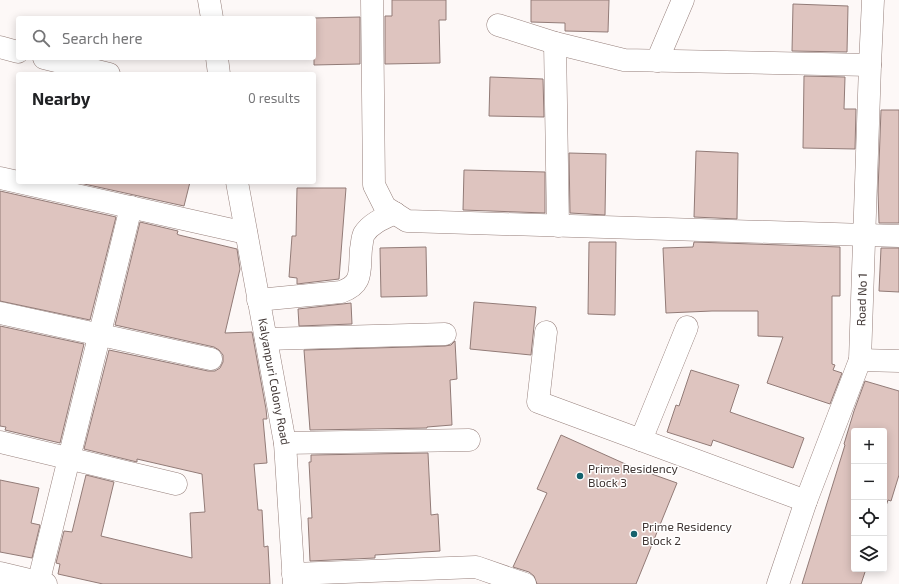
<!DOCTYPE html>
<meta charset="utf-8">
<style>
body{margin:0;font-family:"Exo 2",sans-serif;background:#f6f6f6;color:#202124}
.controls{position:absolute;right:12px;bottom:12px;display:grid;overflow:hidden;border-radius:4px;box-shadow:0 2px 10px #0003}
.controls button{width:36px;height:36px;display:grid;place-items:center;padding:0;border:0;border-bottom:1px solid #e0e0e0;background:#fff;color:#202124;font:20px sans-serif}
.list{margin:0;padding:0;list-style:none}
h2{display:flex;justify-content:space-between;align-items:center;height:52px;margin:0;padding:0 16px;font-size:17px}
h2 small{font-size:13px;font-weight:400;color:#757577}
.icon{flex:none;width:22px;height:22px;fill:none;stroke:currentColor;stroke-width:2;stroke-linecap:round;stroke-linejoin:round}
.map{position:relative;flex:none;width:899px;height:584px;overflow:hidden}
.search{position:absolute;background:#fff;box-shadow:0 2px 10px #0003;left:16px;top:16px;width:300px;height:44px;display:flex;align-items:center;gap:10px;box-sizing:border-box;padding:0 14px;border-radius:4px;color:#757577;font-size:15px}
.panel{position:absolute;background:#fff;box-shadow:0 2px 10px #0003;left:16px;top:72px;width:300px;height:112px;border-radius:4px}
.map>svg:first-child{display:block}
.building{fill:#dec4bf;stroke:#927b77}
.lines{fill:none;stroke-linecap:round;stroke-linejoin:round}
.minor-casing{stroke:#97807c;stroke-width:23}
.minor{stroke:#fff;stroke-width:22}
.poi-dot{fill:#14616c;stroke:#fff;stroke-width:1.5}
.labels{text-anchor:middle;stroke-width:3;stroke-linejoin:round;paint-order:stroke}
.street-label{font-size:12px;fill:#403634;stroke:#fff}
.poi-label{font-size:12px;fill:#403634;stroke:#fff;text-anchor:start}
</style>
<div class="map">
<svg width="899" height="584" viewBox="0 0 899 584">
<rect width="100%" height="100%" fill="#fdf8f7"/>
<g class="building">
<path d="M392,0h54v20h-7l1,43 -55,1v-48h7z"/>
<path d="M531,0h78l-1,32 -43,-1v-8l-34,-1z"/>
<path d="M793,4l55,2 -1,46 -55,-1z"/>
<path d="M360,17v47l-46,1v-47z"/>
<path d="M804,76l41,1 -1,32h12l-1,40 -52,-1z"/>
<path d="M490,77l53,2 1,38 -55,-1z"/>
<path d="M881,110h18v113h-20l-1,-32z"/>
<path d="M696,151l42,2 -1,66 -43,-2z"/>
<path d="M569,153l37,1 -1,61 -35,-2z"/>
<path d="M464,170l81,2v41l-82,-3z"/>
<path d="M75,182h115l-6,24z"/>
<path d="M297,188h49l-7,91 -42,5v-6l-8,-1 3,-41h4z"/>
<path d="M0,191l116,26 -26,103 -90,-19z"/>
<path d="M140,222l38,9 -1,3 2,1 58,14 3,20 -15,64 27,-1 14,77 1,10h-4l4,44 -13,1 4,46h4l2,37 4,-1 2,38h-167l-45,-10 2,-10 -4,-1 8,-32 8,1 14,-57 28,7 -13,54 91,22 -2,-45 15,-1 -3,-38 -65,-15v3l-53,-13 25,-99 99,21h7l5,-3 3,-6v-7l-4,-5 -5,-3 -99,-22z"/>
<path d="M589,242h27l-1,73 -27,-1z"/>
<path d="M694,242l146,5v49h-8v68l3,1 -2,5 9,3 -12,31 -63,-21 16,-46 -25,-1v-25h-46l-46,2 -3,-65 30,-1z"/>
<path d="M426,247l1,49 -46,1 -1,-49z"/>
<path d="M881,248h18v44l-20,-1z"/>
<path d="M474,302l62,5 -5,48 -61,-6z"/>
<path d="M351,303l1,21 -53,2 -1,-17z"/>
<path d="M0,326l84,18 -24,99 -55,-13 1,-3 -6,-1z"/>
<path d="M455,341l2,38 -7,1 2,45 -25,2v1l-117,2 -6,-80 141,-4 6,-1z"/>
<path d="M691,370l48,15 -9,27 74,26 -11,30 -80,-28 -2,6 -44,-14 9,-27 3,1z"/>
<path d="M865,381l34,10v84l-8,26 -3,-1 -4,12v-81h-30v138h12l-5,15h-59l43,-139 -1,-1 10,-33z"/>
<path d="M561,435l71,32 45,16 -41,101h-99l-3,-8 -5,-4 -16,-5 34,-74 -10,-4z"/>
<path d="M428,453l3,62 7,-1 2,37 -65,4v3l-65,3 -2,-43h4l-3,-56h2v-7z"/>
<path d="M0,480l39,8 -8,35 9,2 -8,33 -32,-6z"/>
</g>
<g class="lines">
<g class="minor-casing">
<g id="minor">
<path d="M209,0l3,18"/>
<path d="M372,0l2,185 11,22 22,14 492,15"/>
<path d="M498,25l57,18 69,17 246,5"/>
<path d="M555,43l3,183"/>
<path d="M0,47l18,5"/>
<path d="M44,58l65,16"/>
<path d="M217,58l2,16"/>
<path d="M657,61l26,-61"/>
<path d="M0,178l246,55"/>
<path id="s1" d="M237,182l48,261 9,141"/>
<path d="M258,300l83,-8c23,-8 18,-21 20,-43 1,-5 1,-11 3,-15 7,-11 20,-16 31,-21"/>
<path d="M0,313l211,46"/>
<path d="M546,332l-8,70 268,99"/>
<path d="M266,339l179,-5"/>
<path d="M860,360l39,1"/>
<path d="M641,440l46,-113"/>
<path d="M0,442l176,42"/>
<path d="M285,443l184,-3"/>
<path d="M0,573l46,11"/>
<path d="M293,574l183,-7 49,17"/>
<path d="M38,584l93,-377"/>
<path id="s2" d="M778,584l28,-83 54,-141 10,-295 3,-65"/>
</g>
</g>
<use href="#minor" class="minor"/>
</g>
<g class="poi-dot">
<circle cx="580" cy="476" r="4"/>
<circle cx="634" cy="534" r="4"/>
</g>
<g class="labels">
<g class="street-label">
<text dy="4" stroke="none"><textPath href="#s2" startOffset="299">Road No 1</textPath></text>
<text dy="4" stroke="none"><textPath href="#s1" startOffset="203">Kalyanpuri Colony Road</textPath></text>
</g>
<g class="poi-label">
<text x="588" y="473">Prime Residency<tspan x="588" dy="14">Block 3</tspan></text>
<text x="642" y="531">Prime Residency<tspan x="642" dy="14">Block 2</tspan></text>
</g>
</g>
</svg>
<div class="controls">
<button>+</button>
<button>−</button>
<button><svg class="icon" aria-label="locate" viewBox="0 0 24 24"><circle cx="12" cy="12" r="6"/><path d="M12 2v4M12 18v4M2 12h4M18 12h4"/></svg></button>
<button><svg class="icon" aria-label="layers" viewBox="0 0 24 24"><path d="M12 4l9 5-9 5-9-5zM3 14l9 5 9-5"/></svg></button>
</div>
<div class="search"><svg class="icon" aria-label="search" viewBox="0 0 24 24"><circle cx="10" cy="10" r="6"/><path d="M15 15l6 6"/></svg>Search here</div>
<section class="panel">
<h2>Nearby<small>0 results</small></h2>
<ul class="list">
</ul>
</section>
</div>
